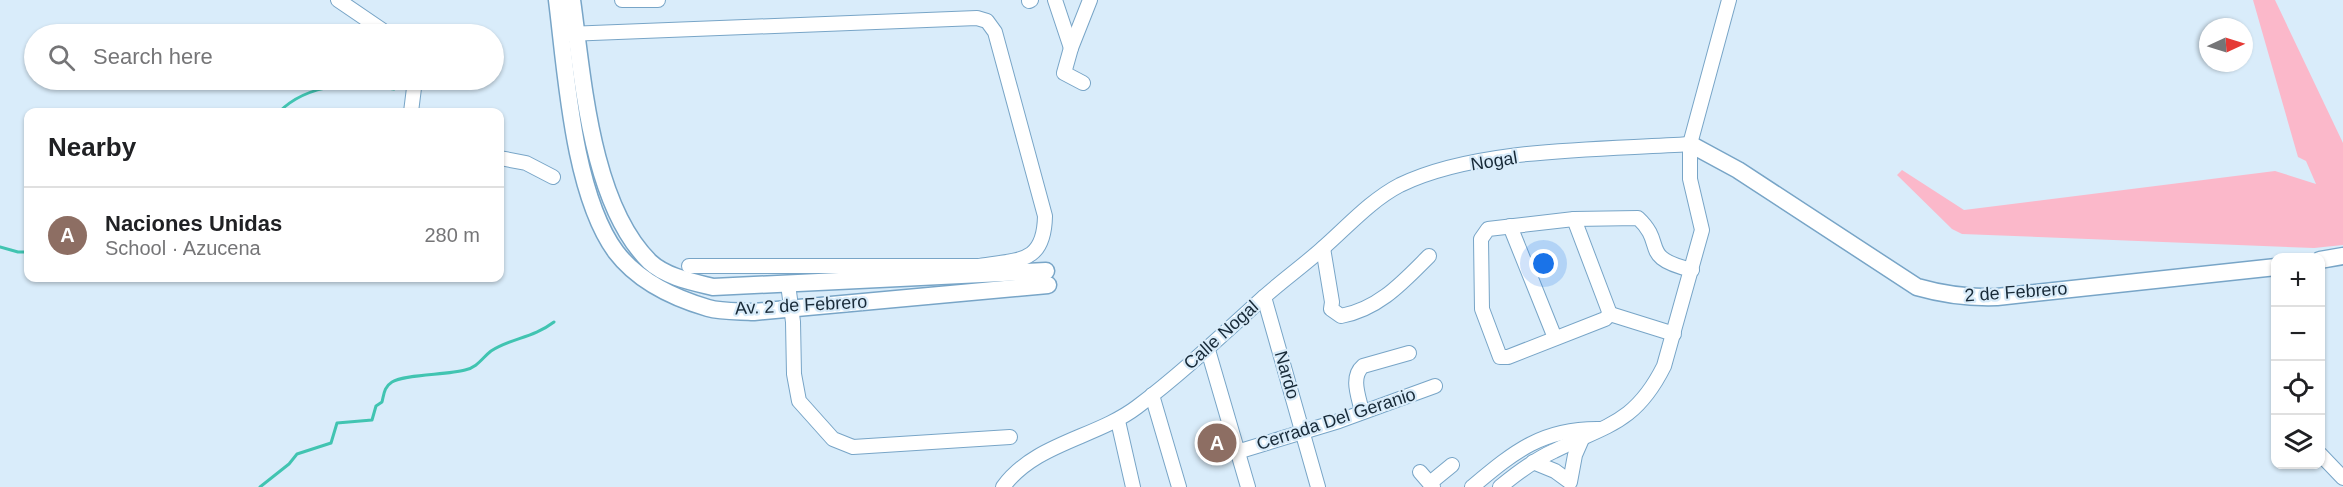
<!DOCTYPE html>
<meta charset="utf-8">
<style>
body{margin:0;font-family:Arial,sans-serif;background:#f2f2f2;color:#202124}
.controls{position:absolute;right:18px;bottom:18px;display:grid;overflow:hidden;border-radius:12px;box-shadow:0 2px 4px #0004}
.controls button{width:54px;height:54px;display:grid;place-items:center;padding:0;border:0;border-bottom:2px solid #e0e0e0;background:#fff;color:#202124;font:30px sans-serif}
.compass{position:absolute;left:2199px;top:18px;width:54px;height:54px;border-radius:50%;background:#fff;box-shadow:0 2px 4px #0004;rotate:86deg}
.you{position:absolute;left:1544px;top:264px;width:21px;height:21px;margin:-15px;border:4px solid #fff;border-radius:50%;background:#1a73e8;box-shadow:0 0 0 9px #1a73e833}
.badge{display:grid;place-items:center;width:39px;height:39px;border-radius:50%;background:#a3652a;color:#fff;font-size:20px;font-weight:700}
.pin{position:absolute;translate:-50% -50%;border:3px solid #fff;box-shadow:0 2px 6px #0006}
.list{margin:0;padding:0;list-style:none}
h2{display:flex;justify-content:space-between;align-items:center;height:78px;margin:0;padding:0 24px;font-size:26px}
h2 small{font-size:20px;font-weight:400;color:#757577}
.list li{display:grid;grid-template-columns:39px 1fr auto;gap:18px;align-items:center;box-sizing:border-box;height:96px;padding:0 24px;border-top:2px solid #e0e0e0}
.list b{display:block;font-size:22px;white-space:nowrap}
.list p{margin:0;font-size:20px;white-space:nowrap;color:#757577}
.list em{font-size:20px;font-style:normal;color:#757577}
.icon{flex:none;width:33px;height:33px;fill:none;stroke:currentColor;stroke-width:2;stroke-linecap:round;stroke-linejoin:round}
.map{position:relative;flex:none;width:2343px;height:487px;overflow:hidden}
.search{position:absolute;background:#fff;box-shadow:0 2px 4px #0004;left:24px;top:24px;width:480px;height:66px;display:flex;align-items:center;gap:15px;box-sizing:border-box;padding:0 21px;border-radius:33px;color:#757577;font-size:22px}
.panel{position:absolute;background:#fff;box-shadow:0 2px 4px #0004;left:24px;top:108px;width:480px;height:174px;border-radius:12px}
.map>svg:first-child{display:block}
.green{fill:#fbb8ca}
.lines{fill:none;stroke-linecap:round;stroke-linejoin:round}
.stream{stroke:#41c4b1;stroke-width:3}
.minor-casing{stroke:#78a5c7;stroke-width:16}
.major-casing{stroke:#78a5c7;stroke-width:19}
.minor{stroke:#fff;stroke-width:14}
.major{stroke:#fff;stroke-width:16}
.labels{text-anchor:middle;stroke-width:4.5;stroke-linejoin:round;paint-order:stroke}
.street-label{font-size:18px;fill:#172937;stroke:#d9ecfa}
</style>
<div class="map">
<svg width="2343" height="487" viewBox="0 0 2343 487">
<rect width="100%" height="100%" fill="#d9ecfa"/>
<path class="green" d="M2253,0h22l68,143v102l-29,3 -352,-14 -10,-5 -55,-54 5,-5 62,40 311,-39 41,13 -10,-23 -8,-4z"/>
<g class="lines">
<g class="stream">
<path d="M279,112c30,-30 77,-30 115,-23"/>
<path d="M0,247l18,5h10"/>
<path d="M260,487l29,-23 8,-10 34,-11 6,-20 35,-3 4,-14 6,-4c2,-8 2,-15 10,-20 12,-8 56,-7 73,-12 13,-3 17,-12 26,-19 20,-13 42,-13 63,-29"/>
</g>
<g class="minor-casing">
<g id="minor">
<path d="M338,0l50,34"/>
<path d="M622,0h36"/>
<path d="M1055,0l16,48"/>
<path d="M1029,1l2,-1"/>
<path d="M567,34l410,-16 10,3 8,11 50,184c-1,49 -27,43 -66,50h-290"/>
<path d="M1083,83l-19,-10 7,-25 19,-48"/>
<path d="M411,112l4,-32"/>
<path d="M500,158l26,5 27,14"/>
<path d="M1574,219l36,95"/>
<path d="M1510,226l45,112"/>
<path d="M1323,248l9,54 -1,7 10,7c38,-7 62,-34 88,-60"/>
<path d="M788,284l5,38 1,52 5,27 34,38 20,8 157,-10"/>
<path d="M1264,297l54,190"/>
<path d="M1610,314l-5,5 -97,38h-8l-18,-48 -1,-70 7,-10 86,-10 64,-1c29,27 0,39 54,52"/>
<path d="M1610,314l64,20"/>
<path d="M1208,350l40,137"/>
<path d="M1152,395l27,92"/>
<path d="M1362,412c-3,-15 -12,-35 1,-46l46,-13"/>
<path d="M1118,421l15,66"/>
<path d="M1237,452l102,-31 96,-35"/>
<path d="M2320,454l23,24"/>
<path d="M1533,462l22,9 15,11 5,-27 7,-16"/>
<path d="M1420,472l13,15"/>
<path d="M1430,483l22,-18"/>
<path d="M1003,487c32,-44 93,-49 134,-80 45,-34 85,-72 127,-110 19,-17 40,-32 59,-49 24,-21 48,-48 77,-63 78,-38 203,-35 290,-41"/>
<path d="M1472,487c42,-35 70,-59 128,-58"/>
<path d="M1500,487c17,-14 34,-27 54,-36 52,-26 81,-27 110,-85l38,-136 -12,-51v-35l39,-144"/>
</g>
</g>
<g class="major-casing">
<g id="major">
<path d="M557,0c9,71 16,194 59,252 22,29 58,46 92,56 14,4 31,3 46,4l294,-27"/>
<path d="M572,0c11,79 19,204 78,262 16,15 43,20 63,25l333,-16"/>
<path d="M1690,144l48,26 179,117c28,8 52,11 80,10l279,-30"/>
<path d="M2320,260l23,-4"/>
</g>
</g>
<use href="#minor" class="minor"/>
<use href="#major" class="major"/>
</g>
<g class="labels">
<g class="street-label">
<text transform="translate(1494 161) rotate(-9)" y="6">Nogal</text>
<text transform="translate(2016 292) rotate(-4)" y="6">2 de Febrero</text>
<text transform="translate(801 305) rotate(-3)" y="6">Av. 2 de Febrero</text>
<text transform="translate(1221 335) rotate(-42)" y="6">Calle Nogal</text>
<text transform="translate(1287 375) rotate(74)" y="6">Nardo</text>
<text transform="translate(1336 419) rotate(-18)" y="6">Cerrada Del Geranio</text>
</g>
</g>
</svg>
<div class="controls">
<button>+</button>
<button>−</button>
<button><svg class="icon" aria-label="locate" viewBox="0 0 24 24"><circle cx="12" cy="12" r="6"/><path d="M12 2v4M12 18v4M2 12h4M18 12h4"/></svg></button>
<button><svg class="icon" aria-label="layers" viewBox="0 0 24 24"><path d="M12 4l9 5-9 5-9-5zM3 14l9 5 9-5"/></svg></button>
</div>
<svg class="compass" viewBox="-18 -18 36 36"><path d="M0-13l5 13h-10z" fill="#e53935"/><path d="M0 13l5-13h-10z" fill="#757577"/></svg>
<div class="you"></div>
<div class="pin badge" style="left:1217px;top:443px;background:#8d6e63">A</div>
<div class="search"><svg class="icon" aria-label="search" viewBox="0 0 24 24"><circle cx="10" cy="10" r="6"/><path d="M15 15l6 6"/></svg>Search here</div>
<section class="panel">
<h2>Nearby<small></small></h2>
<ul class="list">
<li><span class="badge" style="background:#8d6e63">A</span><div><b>Naciones Unidas</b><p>School · Azucena</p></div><em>280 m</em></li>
</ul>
</section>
</div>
